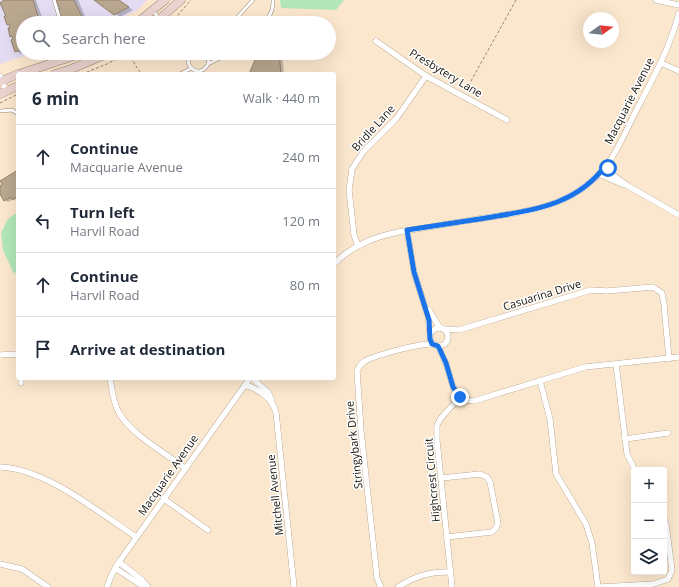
<!DOCTYPE html>
<meta charset="utf-8">
<style>
body{margin:0;font-family:"Open Sans",sans-serif;background:#f2f2f3;color:#1f2937}
.controls{position:absolute;right:12px;bottom:12px;display:grid;overflow:hidden;border-radius:4px;box-shadow:0 4px 16px #0002}
.controls button{width:36px;height:36px;display:grid;place-items:center;padding:0;border:0;border-bottom:1px solid #e0e1e3;background:#fff;color:#1f2937;font:20px sans-serif}
.compass{position:absolute;left:583px;top:12px;width:36px;height:36px;border-radius:50%;background:#fff;box-shadow:0 4px 16px #0002;rotate:75deg}
.stop{position:absolute;width:12px;height:12px;margin:-9px;border:3px solid #1a73e8;border-radius:50%;background:#fff}
.stop.end{background:#1a73e8;border-color:#fff;box-shadow:0 1px 4px #0008}
.list{margin:0;padding:0;list-style:none}
h2{display:flex;justify-content:space-between;align-items:center;height:52px;margin:0;padding:0 16px;font-size:17px}
h2 small{font-size:13px;font-weight:400;color:#747a83}
.list li{display:grid;grid-template-columns:26px 1fr auto;gap:12px;align-items:center;box-sizing:border-box;height:64px;padding:0 16px;border-top:1px solid #e0e1e3}
.list b{display:block;font-size:15px;white-space:nowrap}
.list p{margin:0;font-size:13px;white-space:nowrap;color:#747a83}
.list em{font-size:13px;font-style:normal;color:#747a83}
.icon{flex:none;width:22px;height:22px;fill:none;stroke:currentColor;stroke-width:2;stroke-linecap:round;stroke-linejoin:round}
.map{position:relative;flex:none;width:679px;height:587px;overflow:hidden}
.search{position:absolute;background:#fff;box-shadow:0 4px 16px #0002;left:16px;top:16px;width:320px;height:44px;display:flex;align-items:center;gap:10px;box-sizing:border-box;padding:0 14px;border-radius:22px;color:#747a83;font-size:15px}
.panel{position:absolute;background:#fff;box-shadow:0 4px 16px #0002;left:16px;top:72px;width:320px;height:308px;border-radius:4px}
.map>svg:first-child{display:block}
.industrial{fill:#e3dcf2}
.green{fill:#b2e6b9}
.shadow{fill:#0003}
.building{fill:#b9a78f;stroke:#94826b}
.lines{fill:none;stroke-linecap:round;stroke-linejoin:round}
.service-casing{stroke:#998770;stroke-width:4}
.minor-casing{stroke:#998770;stroke-width:6}
.secondary-casing{stroke:#998770;stroke-width:9}
.path{stroke:#948674;stroke-width:1;stroke-dasharray:3 2;stroke-linecap:butt}
.service{stroke:#fff;stroke-width:3}
.minor{stroke:#fff;stroke-width:5.5}
.secondary{stroke:#ebd4cf;stroke-width:8}
.route{stroke:#1a73e8;stroke-width:5}
.labels{text-anchor:middle;stroke-width:3;stroke-linejoin:round;paint-order:stroke}
.street-label{font-size:11px;fill:#1a140b;stroke:#fff}
</style>
<div class="map">
<svg width="679" height="587" viewBox="0 0 679 587">
<rect width="100%" height="100%" fill="#fbe7cd"/>
<path class="industrial" d="M0,0h147l-11,11 -26,12h-87v30h10l-33,11z"/>
<g class="green">
<path d="M280,0h64l-8,10 -55,-2z"/>
<path d="M18,212v62l-5,-2 -10,-22 -2,-17 7,-14z"/>
</g>
<g class="shadow">
<path d="M7,0h29l8,23h-21v30h1l-3,1 -5,-3 -2,-11 -3,-4 -1,-11 -2,-1z"/>
<path d="M57,0h21l10,23h-25l2,-1z"/>
<path d="M96,0h22l15,10 -13,7z"/>
<path d="M264,53h18l2,21h-34z"/>
<path d="M18,171v29l-4,-1 -6,3 -3,-2 -5,-8v-5z"/>
</g>
<g class="building">
<path d="M4,0h29l7,23h-17v26l-8,3 -4,-12 2,-1 -1,-3 -2,1 -2,-9h2l-1,-4 -2,1 -3,-9h2l-6,-13z"/>
<path d="M56,0h18l11,23h-23l2,-1 -6,-13h2z"/>
<path d="M94,0h25l10,7 -15,8z"/>
<path d="M258,53h21l2,21h-32z"/>
<path d="M18,170v26l-5,4 -2,-3 -7,4 -4,-7v-8l2,-2 -2,-3z"/>
</g>
<g class="lines">
<g class="service-casing">
<g id="service">
<path d="M54,0l7,23"/>
<path d="M153,11l10,12"/>
<path d="M232,23l21,-23"/>
<path d="M263,23c8,-7 10,-13 10,-23"/>
<path d="M192,53c-12,12 8,27 16,11l23,-11"/>
<path d="M205,53l4,6 -1,5"/>
<path d="M180,74l12,-6"/>
<path d="M0,111l12,-1 6,4"/>
</g>
</g>
<g class="minor-casing">
<g id="minor">
<path d="M656,0l23,5"/>
<path d="M376,41l50,35 81,44"/>
<path d="M661,63l18,8"/>
<path d="M0,76l6,15"/>
<path d="M606,165l7,10 15,11 51,29"/>
<path d="M599,174l25,11"/>
<path d="M407,230l7,42 14,44 2,18"/>
<path d="M358,246l-4,-11 -5,-45 3,-21 11,-17 33,-33 30,-43"/>
<path d="M334,264c17,-18 40,-27 64,-32 27,-4 54,-9 80,-13 45,-7 87,-10 120,-44 18,-18 28,-45 40,-68 16,-30 32,-60 41,-94"/>
<path d="M429,310l9,15 3,3"/>
<circle cx="439" cy="337" r="9"/>
<path d="M444,329l15,1 132,-40 16,1 46,-4 9,6 2,11 5,55"/>
<path d="M438,347c3,5 6,11 8,17 6,16 6,37 28,37l111,-34 94,-10"/>
<path d="M0,355l18,-1"/>
<path d="M616,364l11,90 8,16"/>
<path d="M21,378v5"/>
<path d="M110,378c2,12 3,24 9,35 13,22 46,40 66,55"/>
<path d="M252,378l16,14 4,8"/>
<path d="M540,381l10,38 6,55 30,50 6,19 6,44"/>
<path d="M245,385c14,4 27,13 31,27l18,175"/>
<path d="M625,439l43,-6"/>
<path d="M0,467c47,2 98,45 136,70"/>
<path d="M441,478l39,-4 7,3 3,5 8,41 -2,5 -4,4 -45,5"/>
<path d="M164,499l44,31"/>
<path d="M119,562l23,18 6,7"/>
<path d="M0,564l22,5 26,18"/>
<path d="M115,568l29,19"/>
<path d="M107,587l5,-13 7,-12 131,-184"/>
<path d="M381,587l-4,-9 -16,-147 -4,-60c2,-4 4,-8 8,-10 14,-7 52,-17 68,-17"/>
<path d="M398,587c16,-11 33,-16 53,-15"/>
<path d="M452,587l-15,-146v-16l4,-7 19,-21"/>
<path d="M600,587l54,-3 14,-5 4,-9 -6,-46 -2,-5"/>
</g>
</g>
<g class="secondary-casing">
<g id="secondary">
<path d="M137,23l28,-23"/>
<path d="M155,23l26,-23"/>
<path d="M19,74l64,-21"/>
<path d="M55,74l16,-5 38,-16"/>
<path d="M0,82l18,-8"/>
<path d="M0,94l18,-8"/>
</g>
</g>
<g class="path">
<path d="M171,23l20,-23"/>
<path d="M128,53l13,21"/>
<path d="M82,74l25,-10 20,-11"/>
<path d="M466,90l50,-90"/>
<path d="M0,103l18,-9"/>
</g>
<use href="#service" class="service"/>
<use href="#minor" class="minor"/>
<use href="#secondary" class="secondary"/>
</g>
<g class="lines">
<path class="route" d="M460,397l-7,-10 -7,-24 -6,-13 -2,-4 -6,-2 -2,-5 -1,-19 -15,-48 -7,-42c26,-4 53,-8 79,-12 46,-8 90,-12 120,-53l2,3"/>
</g>
<g class="labels">
<g class="street-label">
<text transform="translate(446 73) rotate(31)" y="4">Presbytery Lane</text>
<text transform="translate(629 101) rotate(-63)" y="4">Macquarie Avenue</text>
<text transform="translate(373 128) rotate(-48)" y="4">Bridle Lane</text>
<text transform="translate(542 295) rotate(-17)" y="4">Casuarina Drive</text>
<text transform="translate(354 445) rotate(-96)" y="4">Stringybark Drive</text>
<text transform="translate(168 475) rotate(-55)" y="4">Macquarie Avenue</text>
<text transform="translate(432 480) rotate(-95)" y="4">Highcrest Circuit</text>
<text transform="translate(275 495) rotate(-96)" y="4">Mitchell Avenue</text>
</g>
</g>
</svg>
<div class="controls">
<button>+</button>
<button>−</button>
<button><svg class="icon" aria-label="layers" viewBox="0 0 24 24"><path d="M12 4l9 5-9 5-9-5zM3 14l9 5 9-5"/></svg></button>
</div>
<svg class="compass" viewBox="-18 -18 36 36"><path d="M0-13l5 13h-10z" fill="#e53935"/><path d="M0 13l5-13h-10z" fill="#747a83"/></svg>
<div class="stop" style="left:608px;top:168px"></div>
<div class="stop end" style="left:460px;top:397px"></div>
<div class="search"><svg class="icon" aria-label="search" viewBox="0 0 24 24"><circle cx="10" cy="10" r="6"/><path d="M15 15l6 6"/></svg>Search here</div>
<section class="panel">
<h2>6 min<small>Walk · 440 m</small></h2>
<ul class="list">
<li><svg class="icon" aria-label="ahead" viewBox="0 0 24 24"><path d="M12 20V5M6 11l6-6 6 6"/></svg><div><b>Continue</b><p>Macquarie Avenue</p></div><em>240 m</em></li>
<li><svg class="icon" aria-label="left" viewBox="0 0 24 24"><path d="M17 20v-9H6M10 6l-5 5 5 5"/></svg><div><b>Turn left</b><p>Harvil Road</p></div><em>120 m</em></li>
<li><svg class="icon" aria-label="ahead" viewBox="0 0 24 24"><path d="M12 20V5M6 11l6-6 6 6"/></svg><div><b>Continue</b><p>Harvil Road</p></div><em>80 m</em></li>
<li><svg class="icon" aria-label="arrive" viewBox="0 0 24 24"><path d="M6 21V4h12l-3 4 3 4H6"/></svg><div><b>Arrive at destination</b></div></li>
</ul>
</section>
</div>
